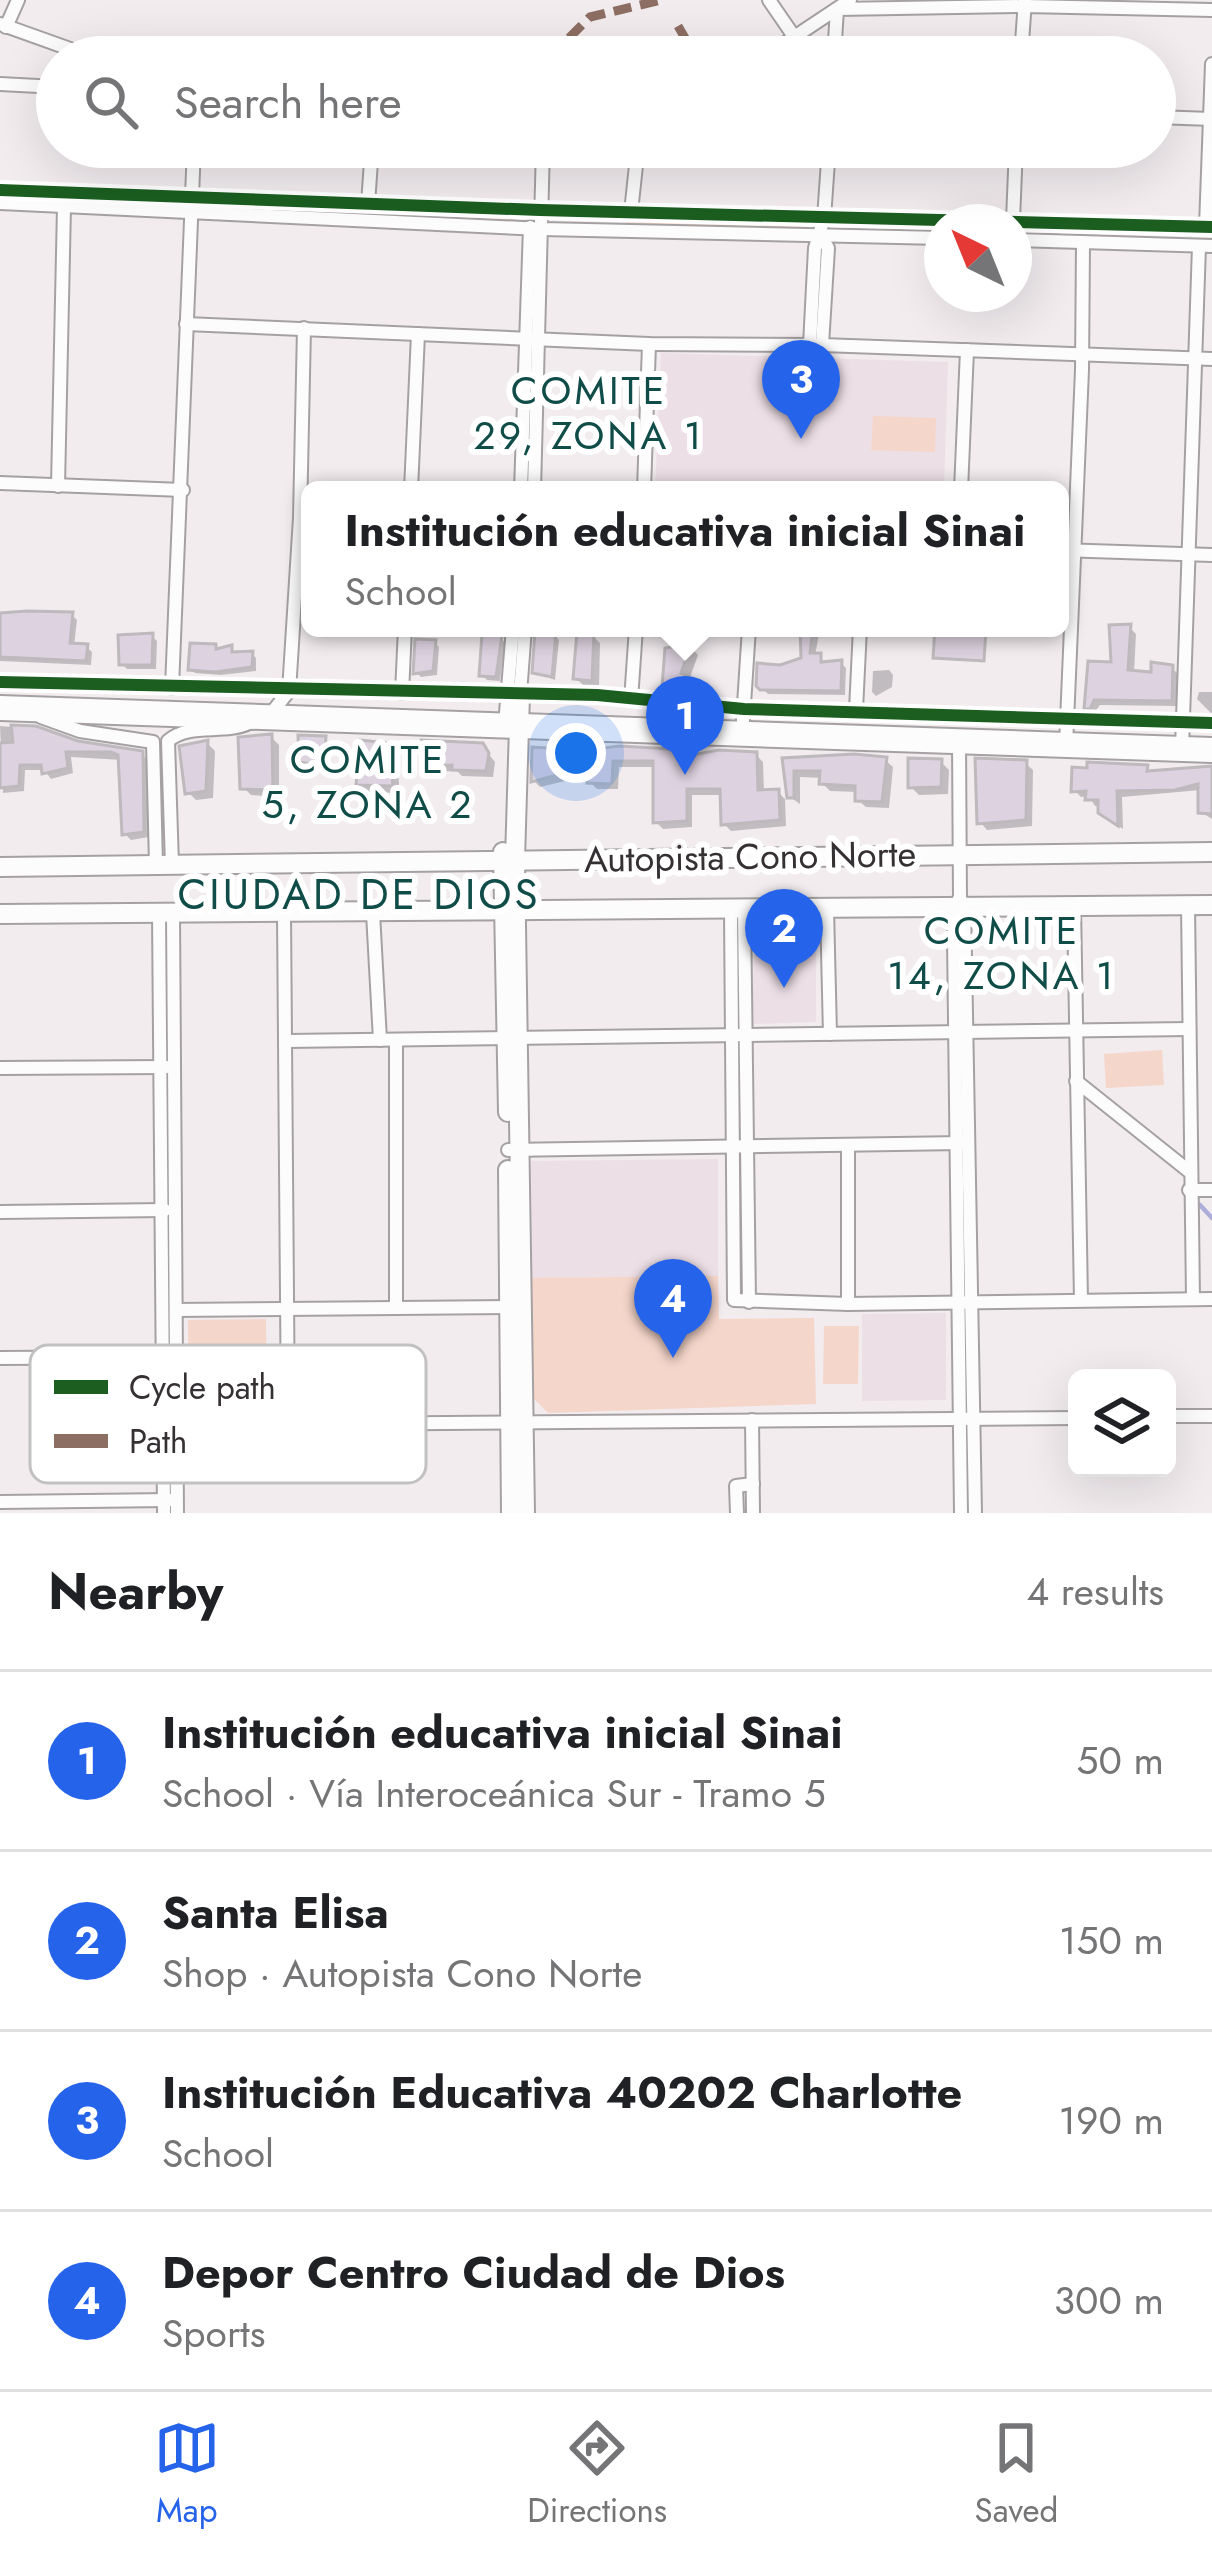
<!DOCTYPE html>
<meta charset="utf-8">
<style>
body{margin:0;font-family:Jost,sans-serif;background:#f6f6f6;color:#202124}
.controls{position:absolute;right:36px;bottom:36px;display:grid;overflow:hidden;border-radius:18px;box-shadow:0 12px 48px #0002}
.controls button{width:108px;height:108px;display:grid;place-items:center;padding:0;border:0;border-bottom:3px solid #e0e0e0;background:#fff;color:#202124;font:60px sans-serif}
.compass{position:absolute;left:924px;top:204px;width:108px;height:108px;border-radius:50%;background:#fff;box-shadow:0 12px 48px #0002;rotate:317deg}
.you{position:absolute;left:576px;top:753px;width:42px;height:42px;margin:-30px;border:9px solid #fff;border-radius:50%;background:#1a73e8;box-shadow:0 0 0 18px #1a73e833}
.badge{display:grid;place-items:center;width:78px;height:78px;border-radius:50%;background:#2563eb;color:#fff;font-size:39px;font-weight:700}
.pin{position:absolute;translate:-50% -99px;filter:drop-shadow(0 3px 6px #0008)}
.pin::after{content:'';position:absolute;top:63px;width:42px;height:36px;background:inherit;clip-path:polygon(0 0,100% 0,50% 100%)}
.popup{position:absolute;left:301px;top:481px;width:768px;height:156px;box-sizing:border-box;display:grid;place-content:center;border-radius:18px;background:#fff;filter:drop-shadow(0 3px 9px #0005);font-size:39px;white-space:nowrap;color:#757577}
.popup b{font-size:45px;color:#202124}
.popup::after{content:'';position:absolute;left:50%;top:100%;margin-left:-24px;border:24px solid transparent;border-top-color:#fff}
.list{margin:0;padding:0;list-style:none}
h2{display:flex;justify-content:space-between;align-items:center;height:156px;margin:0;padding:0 48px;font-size:51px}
h2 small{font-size:39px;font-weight:400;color:#757577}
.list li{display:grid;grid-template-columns:78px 1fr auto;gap:36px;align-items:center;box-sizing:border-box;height:180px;padding:0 48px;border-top:3px solid #e0e0e0}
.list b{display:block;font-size:45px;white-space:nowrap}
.list p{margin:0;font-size:39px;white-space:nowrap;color:#757577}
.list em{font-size:39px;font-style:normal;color:#757577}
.icon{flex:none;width:66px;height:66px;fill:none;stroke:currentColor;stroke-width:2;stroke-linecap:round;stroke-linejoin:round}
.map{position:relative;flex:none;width:1212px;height:1513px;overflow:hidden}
.search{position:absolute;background:#fff;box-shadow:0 12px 48px #0002;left:36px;right:36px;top:36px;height:132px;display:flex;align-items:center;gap:30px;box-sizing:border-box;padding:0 42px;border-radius:66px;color:#757577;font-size:45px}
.sheet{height:876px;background:#fff}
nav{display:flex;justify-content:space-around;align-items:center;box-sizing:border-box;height:168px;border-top:3px solid #e0e0e0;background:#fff;font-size:33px;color:#757577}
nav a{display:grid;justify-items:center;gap:6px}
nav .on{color:#2563eb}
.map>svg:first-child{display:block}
.built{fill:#eddfe6}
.green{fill:#f5d6ca}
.shadow{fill:#0003}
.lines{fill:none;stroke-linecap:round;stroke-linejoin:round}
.stream{stroke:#adaddc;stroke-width:4.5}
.building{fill:#ddd2e0;stroke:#bdb9bc;stroke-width:3}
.street-casing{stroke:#a5a1a3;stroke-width:16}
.secondary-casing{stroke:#a5a1a3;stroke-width:22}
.highway-casing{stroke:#a5a1a3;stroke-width:28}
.street{stroke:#fdfcfd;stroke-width:12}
.secondary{stroke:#fdfcfd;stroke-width:18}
.highway{stroke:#fdfcfd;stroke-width:24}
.quiet{stroke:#8d6e63;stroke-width:9;stroke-dasharray:18 9;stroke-linecap:butt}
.cycleway-casing{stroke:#fff;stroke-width:20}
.cycleway{stroke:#1b5e20;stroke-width:12}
.labels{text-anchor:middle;stroke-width:12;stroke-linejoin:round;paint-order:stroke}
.street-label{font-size:36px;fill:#353033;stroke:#fff}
.neighbourhood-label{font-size:39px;letter-spacing:3px;fill:#104d49;stroke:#fff}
.quarter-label{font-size:42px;letter-spacing:3px;fill:#104d49;stroke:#fff}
.key{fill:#fff;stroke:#c2c1c2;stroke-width:3}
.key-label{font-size:33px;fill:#353033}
</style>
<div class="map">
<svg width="1212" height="1513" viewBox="0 0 1212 1513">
<rect width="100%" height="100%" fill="#f2ecef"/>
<g class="built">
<path d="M661,353l287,9 -4,128h-289z"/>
<path d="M816,951v71l-64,2 2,-70z"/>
<path d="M718,1159v117l-186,2 -1,-117z"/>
<path d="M946,1313v87l-84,1v-87z"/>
</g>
<g class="green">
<path d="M211,205l306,10 -1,6 -306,-12z"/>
<path d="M626,218l176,5v6l-176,-5z"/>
<path d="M873,416l63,2 -1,34 -64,-2z"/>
<path d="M1162,1050l2,35 -58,3 -2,-34z"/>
<path d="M718,1276l1,43 95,-1 2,86 -268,9 -17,-17 1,-118z"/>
<path d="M266,1319l1,89 -78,1 -1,-89z"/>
<path d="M824,1326h35l-1,58h-35z"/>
</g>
<g class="shadow">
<path d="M72,615l5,5 -3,26 12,1 6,5 -1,13 -91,-4v-45z"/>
<path d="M1129,627l7,7 -2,39 19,3 19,-8 6,6 -1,32 -77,-1 -7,9 -6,-6 27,-42z"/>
<path d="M803,628h17l-5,28h5l5,8 16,-1 5,5 -1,27 -77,-1 -9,-9 21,-17 24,-8z"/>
<path d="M554,635l5,5 -4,40 -20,-8z"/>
<path d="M592,635l8,8 -1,45 -15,-2 -8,-8z"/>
<path d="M152,636l5,5 -1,28h-29l-5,-5z"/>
<path d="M501,638l4,5 -5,38 -13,-1 -5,-5z"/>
<path d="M435,643l4,4 -2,28 -16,2 -5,-5z"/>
<path d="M215,647l4,4 12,-3 7,7 14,-1 4,4v13l-35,4 -26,-2 -4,-4z"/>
<path d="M690,647l8,8 -9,25 7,7 -1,10 -21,-3 -9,-8 9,-36z"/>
<path d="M889,670l4,5 -1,12 -16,9 -4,-4 1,-21z"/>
<path d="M1199,692h13v22l-15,-15z"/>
<path d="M0,726l35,3 42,15 64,10 7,6 1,77 -18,3 -6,-6 -3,-74 -51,-3 2,16 -22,6 -7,-9h-19l-1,21 -21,2z"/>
<path d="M271,737l8,8v52l-28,-2 -8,-8z"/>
<path d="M325,739l4,5 -1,25 -21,-4 -5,-5z"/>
<path d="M207,743l8,8 -2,47 -17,2 -8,-8z"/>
<path d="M388,746l8,8 4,39 -33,-1 -8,-8z"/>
<path d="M482,746l13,16 -2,15 -31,-1 -5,-5 -26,1 -7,-8z"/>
<path d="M535,750h108l42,3 5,5 66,-3 7,7 1,31 14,-1 7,7 1,27 -55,5 -7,-7 -1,-29h-31v32l-29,2 -7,-7v-55h-37l-1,22h-21l-7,-7v-7l-50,12 -6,-6z"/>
<path d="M885,760l8,7 -4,41 -23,-1 -8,-7v-8l-28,-1 -8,-8 1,-5 -23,-1v27l-10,-7 -5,-36z"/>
<path d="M941,762l8,8 -1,24 -29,1 -8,-8z"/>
<path d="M1025,763l8,7 -1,56 -45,4 -7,-8z"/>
<path d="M1147,768l5,6 60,-6v51l-11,-7v-22l-79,7 1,32 -15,-10 -7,-13h-6l-6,-10 -8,1 -7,-7z"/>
</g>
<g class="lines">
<path class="stream" d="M1200,1205l12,13"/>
</g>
<g class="building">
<path d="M27,611l46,1 -3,31 18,1 -2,17 -86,-4v-44z"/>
<path d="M1131,624l-3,46 23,2v-10l22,3 -1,36 -78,-1 -4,9h-6l4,-48 23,1 -2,-37z"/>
<path d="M800,628h13l-3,25h11v9l21,-2 -1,31 -81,-1 -4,-4 1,-23 23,2 21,-7z"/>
<path d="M935,628h51l-2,33 -51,-3z"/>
<path d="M535,631l21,1 -4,45 -20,-4z"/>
<path d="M577,631l17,1 -2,49 -19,-2z"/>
<path d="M153,633l-1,32h-33l-1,-30z"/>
<path d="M482,634l20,1 -6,42 -17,-1z"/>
<path d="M415,639l21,1 -3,31 -20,3z"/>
<path d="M674,639l17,5 -10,29 8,3 -2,15 -25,-4 3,-39 7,-1z"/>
<path d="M190,643l26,1v5l16,-4v7l21,-1 -1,16 -37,5 -27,-2z"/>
<path d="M11,725l25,1 42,15 65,10 1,81 -22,3 -4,-80 -7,-3h-45l2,16 -26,6 -1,-9h-21l-1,21 -19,2v-45l13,-1z"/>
<path d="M272,734l1,56 -33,-1 -2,-52z"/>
<path d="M298,735l28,1 -2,30 -25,-4z"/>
<path d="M208,740l-2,51 -21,3 -6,-48z"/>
<path d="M360,740l29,3 4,43 -37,-1z"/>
<path d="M421,740l62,3 6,10 -3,18 -34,-1v-5l-31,1z"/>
<path d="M620,746l67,4v6l32,-6 38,2 1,38 21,-1 1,31 -59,5 -1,-36h-33v32l-34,2v-62h-40l-1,23 -25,-1v-16l-56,15 1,-35 51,3z"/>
<path d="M854,754l33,3 -5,45 -27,-1v-15l-36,-2 1,-13h-26v27h-7l-5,-40z"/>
<path d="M908,758l34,1 -1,28 -33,1z"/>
<path d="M975,758l52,2 -1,60 -49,4z"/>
<path d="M1087,762l61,3 -1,6 65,-5v48l-14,-1v-29l-23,6 -58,1 1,35 -20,-13v-13h-13l1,-9 -15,1 1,-25 15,1z"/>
</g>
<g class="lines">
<g class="street-casing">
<g id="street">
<path d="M769,0l24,35"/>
<path d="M0,24l84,30"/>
<path d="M6,27l12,-27"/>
<path d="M764,57l86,-57"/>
<path d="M834,57l3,-48 187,-3 188,4"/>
<path d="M1021,57l4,-57"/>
<path d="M0,84l57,3"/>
<path d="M1155,117l57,2"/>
<path d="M0,190l540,20 672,17"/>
<path d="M0,203l542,26 400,9"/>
<path d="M368,204l4,-57"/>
<path d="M631,212l7,-65"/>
<path d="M1013,220l3,-73"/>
<path d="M1206,226l6,-162"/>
<path d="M821,236l7,12 -6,97"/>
<path d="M1014,240l198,6"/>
<path d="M186,324l463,20 173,1 390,14"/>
<path d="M810,345l5,-97 9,-30 5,-71"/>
<path d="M0,483l183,7"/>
<path d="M58,486l6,-279"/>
<path d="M411,490l7,-156"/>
<path d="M521,490l9,-263"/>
<path d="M534,490l9,-343"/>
<path d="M644,490l5,-146"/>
<path d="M961,490l6,-140"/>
<path d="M1060,550l152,5"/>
<path d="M0,682l597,13 147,14 468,14"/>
<path d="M172,688l22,-541"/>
<path d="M402,693l3,-65"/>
<path d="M520,694l5,-66"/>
<path d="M631,700l5,-72"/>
<path d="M856,710l4,-82"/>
<path d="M269,716l20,-25 11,-173 4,-190"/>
<path d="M41,717l39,14 73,11 3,123"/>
<path d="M505,725l8,-97"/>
<path d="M742,735l7,-107"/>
<path d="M959,742l1,155 -5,10 -1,31 7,575"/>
<path d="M1066,745l16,-375 1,-126"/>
<path d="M1182,748l17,-502"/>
<path d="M172,865l-4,-124c21,-19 57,-6 81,-18"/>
<path d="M964,903l11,610"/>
<path d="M1188,905l5,394"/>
<path d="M1074,906l7,394"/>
<path d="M731,909l3,391 114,4 364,-5"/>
<path d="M827,909l3,125"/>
<path d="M744,910l5,392"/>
<path d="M159,913l5,600"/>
<path d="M173,913l4,600"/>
<path d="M284,913l4,510"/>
<path d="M373,913l7,127"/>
<path d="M287,1041l902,-12"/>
<path d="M0,1068l167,-1"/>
<path d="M1076,1081l114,91"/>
<path d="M508,1150l455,-7"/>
<path d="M1189,1190h23"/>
<path d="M0,1212l165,-2"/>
<path d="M848,1304v-159"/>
<path d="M396,1308v-267"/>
<path d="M176,1310l335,-3"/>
<path d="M0,1358l168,-1"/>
<path d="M1167,1416h45"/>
<path d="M752,1420l1,93"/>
<path d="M177,1425l900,-7"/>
<path d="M0,1502l170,-2"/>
<path d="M737,1513l-1,-27 17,-2"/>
</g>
</g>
<g class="secondary-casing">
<g id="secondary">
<path d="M520,694l-5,165 10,654"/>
<path d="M503,852l5,260"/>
<path d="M0,867l1212,-15"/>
<path d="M0,914l1212,-9"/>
<path d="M508,1170l3,343"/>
</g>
</g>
<g class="highway-casing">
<path id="highway" d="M0,708l1212,42"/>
</g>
<use href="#street" class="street"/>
<use href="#secondary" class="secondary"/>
<use href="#highway" class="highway"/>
<g class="quiet">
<path d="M678,26l18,31"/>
<path d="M550,57l40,-40 71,-17"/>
</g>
<g class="cycleway-casing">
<g id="cycleway">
<path d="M0,190l540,20 672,17"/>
<path d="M0,682l597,13 147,14 468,14"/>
</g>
</g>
<use href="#cycleway" class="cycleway"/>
</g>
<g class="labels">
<g class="street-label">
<text transform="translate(750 856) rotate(-1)" y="13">Autopista Cono Norte</text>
</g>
<g class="neighbourhood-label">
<text x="589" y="404">COMITE<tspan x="589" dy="45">29, ZONA 1</tspan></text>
<text x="368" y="773">COMITE<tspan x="368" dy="45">5, ZONA 2</tspan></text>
<text x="1002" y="944">COMITE<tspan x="1002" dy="45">14, ZONA 1</tspan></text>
</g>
<g class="quarter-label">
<text x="359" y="909">CIUDAD DE DIOS</text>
</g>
</g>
<rect x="30" y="1345" width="396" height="138" rx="18" class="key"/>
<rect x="54" y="1380" width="54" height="14" fill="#1b5e20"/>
<rect x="54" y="1434" width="54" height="14" fill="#8d6e63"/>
<g class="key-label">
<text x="129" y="1399">Cycle path</text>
<text x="129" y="1453">Path</text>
</g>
</svg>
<div class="controls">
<button><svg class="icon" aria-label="layers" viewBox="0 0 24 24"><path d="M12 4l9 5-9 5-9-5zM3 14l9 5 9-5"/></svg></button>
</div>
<svg class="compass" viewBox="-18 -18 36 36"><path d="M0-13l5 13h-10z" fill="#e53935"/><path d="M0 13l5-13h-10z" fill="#757577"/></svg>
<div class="you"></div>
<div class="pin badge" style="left:685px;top:775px">1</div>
<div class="popup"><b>Institución educativa inicial Sinai</b>School</div>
<div class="pin badge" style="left:784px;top:988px">2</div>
<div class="pin badge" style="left:801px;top:439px">3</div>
<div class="pin badge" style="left:673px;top:1358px">4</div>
<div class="search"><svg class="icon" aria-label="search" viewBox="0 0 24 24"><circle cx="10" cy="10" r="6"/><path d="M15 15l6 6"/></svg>Search here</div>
</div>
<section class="sheet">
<h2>Nearby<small>4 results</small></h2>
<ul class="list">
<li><span class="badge">1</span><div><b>Institución educativa inicial Sinai</b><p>School · Vía Interoceánica Sur - Tramo 5</p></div><em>50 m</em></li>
<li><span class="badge">2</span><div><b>Santa Elisa</b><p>Shop · Autopista Cono Norte</p></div><em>150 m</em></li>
<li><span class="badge">3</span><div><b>Institución Educativa 40202 Charlotte</b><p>School</p></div><em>190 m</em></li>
<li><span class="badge">4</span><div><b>Depor Centro Ciudad de Dios</b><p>Sports</p></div><em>300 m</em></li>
</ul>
</section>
<nav>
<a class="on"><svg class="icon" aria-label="map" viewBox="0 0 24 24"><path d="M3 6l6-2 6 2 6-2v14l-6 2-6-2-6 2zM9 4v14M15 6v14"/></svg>Map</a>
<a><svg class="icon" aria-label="directions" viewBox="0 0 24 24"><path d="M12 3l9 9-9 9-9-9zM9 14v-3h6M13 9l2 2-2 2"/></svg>Directions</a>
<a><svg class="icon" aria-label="saved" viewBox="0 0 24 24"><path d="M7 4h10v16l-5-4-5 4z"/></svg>Saved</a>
</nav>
